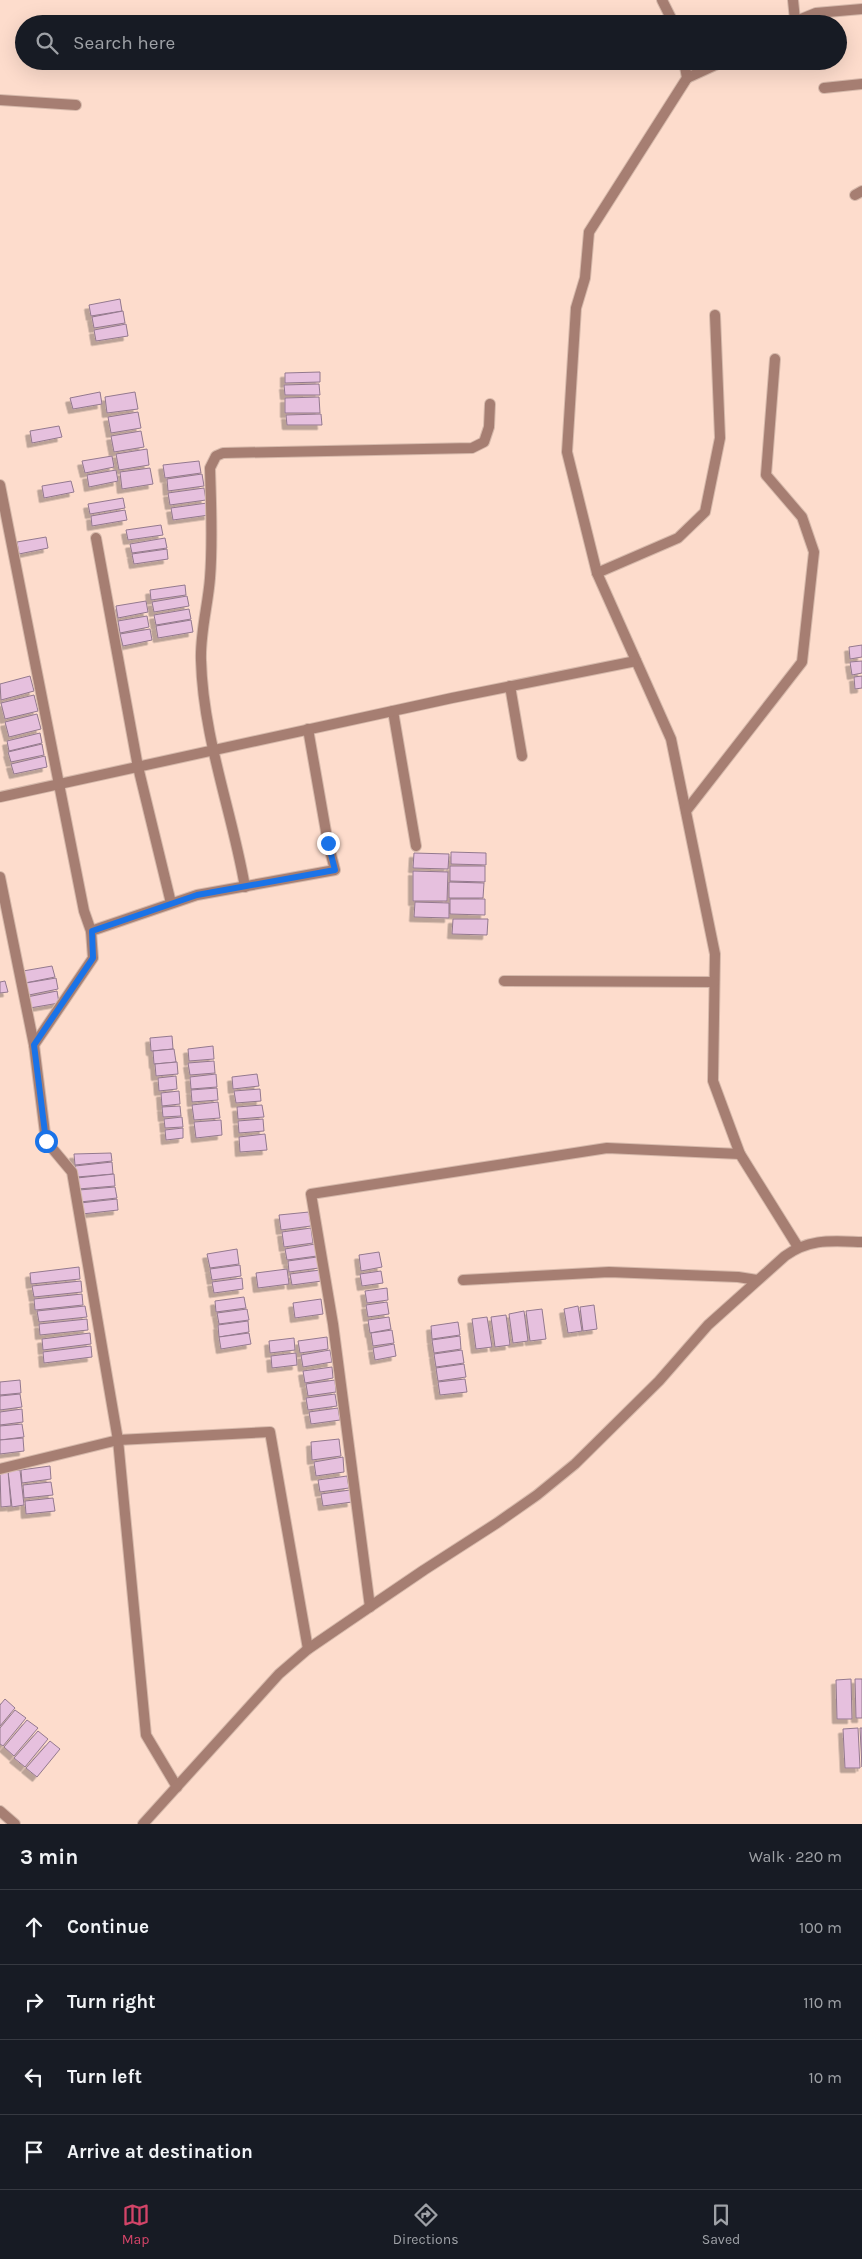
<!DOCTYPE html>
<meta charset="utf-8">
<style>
body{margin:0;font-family:Karla,sans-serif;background:#242831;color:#f1f3f6}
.stop{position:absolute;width:15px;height:15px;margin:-11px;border:4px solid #1a73e8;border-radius:50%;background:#fff}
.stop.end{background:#1a73e8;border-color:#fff;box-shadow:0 1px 5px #0008}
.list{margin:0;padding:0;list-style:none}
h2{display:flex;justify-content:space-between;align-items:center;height:65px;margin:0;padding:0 20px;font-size:21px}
h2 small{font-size:16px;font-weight:400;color:#9ea1a6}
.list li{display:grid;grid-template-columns:32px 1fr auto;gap:15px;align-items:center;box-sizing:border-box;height:75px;padding:0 20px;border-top:1px solid #363941}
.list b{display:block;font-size:19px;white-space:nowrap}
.list em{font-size:16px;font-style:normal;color:#9ea1a6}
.icon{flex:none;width:28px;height:28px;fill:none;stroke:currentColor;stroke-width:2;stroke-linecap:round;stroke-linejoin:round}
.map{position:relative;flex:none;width:862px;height:1824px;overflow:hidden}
.search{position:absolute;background:#171b24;box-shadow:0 5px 20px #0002;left:15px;right:15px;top:15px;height:55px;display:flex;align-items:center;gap:12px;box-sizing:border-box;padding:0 18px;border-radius:28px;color:#9ea1a6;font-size:19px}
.sheet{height:365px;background:#171b24}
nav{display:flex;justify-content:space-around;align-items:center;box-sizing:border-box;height:70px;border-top:1px solid #363941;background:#171b24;font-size:14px;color:#9ea1a6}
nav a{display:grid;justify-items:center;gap:2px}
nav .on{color:#d34468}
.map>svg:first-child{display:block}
.building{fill:#e6c0de;stroke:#93798e;filter:url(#shadow)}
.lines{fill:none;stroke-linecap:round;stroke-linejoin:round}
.minor-casing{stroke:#d6b9ab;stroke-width:12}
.tertiary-casing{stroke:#d6b9ab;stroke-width:12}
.minor{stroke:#a67e72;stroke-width:10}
.tertiary{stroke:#a67e72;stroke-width:10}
.route{stroke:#1a73e8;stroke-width:6}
</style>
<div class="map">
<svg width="862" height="1824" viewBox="0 0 862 1824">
<defs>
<filter id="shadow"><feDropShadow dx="-4.5" dy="4.5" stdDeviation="0" flood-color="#0004"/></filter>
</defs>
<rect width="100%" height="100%" fill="#fddccc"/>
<g class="building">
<path d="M120,299l2,12 -31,5 -2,-11z"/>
<path d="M123,311l2,12 -31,5 -2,-11z"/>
<path d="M126,324l2,12 -32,5 -2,-11z"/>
<path d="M320,372v10l-35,1v-10z"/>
<path d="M319,384l1,11h-35l-1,-10z"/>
<path d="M100,392l2,12 -29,5 -3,-11z"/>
<path d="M135,392l3,17 -31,4 -2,-16z"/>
<path d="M319,397l1,16h-35v-15z"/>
<path d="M138,412l3,16 -30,5 -3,-16z"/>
<path d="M321,414l1,11h-35l-1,-10z"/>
<path d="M59,426l3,11 -30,6 -2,-12z"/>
<path d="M141,431l3,16 -30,5 -3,-16z"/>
<path d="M147,449l2,16 -30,5 -3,-16z"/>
<path d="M112,456l2,11 -29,6 -3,-12z"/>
<path d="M199,461l2,12 -36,5 -2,-13z"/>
<path d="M150,468l3,16 -31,5 -2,-17z"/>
<path d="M116,470l2,11 -29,6 -2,-12z"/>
<path d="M202,474l2,12 -36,5 -1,-12z"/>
<path d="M71,481l3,11 -30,6 -2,-12z"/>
<path d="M204,488l2,12 -36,5 -2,-12z"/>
<path d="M123,498l2,10 -35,6 -2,-10z"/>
<path d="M207,503l2,12 -36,5 -2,-12z"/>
<path d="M125,510l2,10 -35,6 -1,-10z"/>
<path d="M161,525l2,10 -35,5 -2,-10z"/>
<path d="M46,537l2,11 -29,6 -2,-12z"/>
<path d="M165,538l2,10 -35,5 -2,-9z"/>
<path d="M167,549l1,10 -34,5 -2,-10z"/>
<path d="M185,585l1,10 -35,5 -1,-10z"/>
<path d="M187,596l2,10 -35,6 -2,-10z"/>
<path d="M146,601l2,11 -30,6 -2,-12z"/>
<path d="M189,609l2,10 -35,6 -2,-10z"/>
<path d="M147,616l2,11 -29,6 -2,-12z"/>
<path d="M191,620l2,12 -35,6 -2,-12z"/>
<path d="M150,629l2,11 -29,6 -3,-12z"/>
<path d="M862,645v12l-12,2 -1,-12z"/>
<path d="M862,661v12l-10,2 -2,-13z"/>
<path d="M30,676l4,15 -33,9 -1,-16z"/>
<path d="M862,676v12l-7,1 -1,-12z"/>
<path d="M34,695l4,16 -33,8 -4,-16z"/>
<path d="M37,714l4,15 -32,8 -4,-15z"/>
<path d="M40,733l2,10 -33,8 -2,-10z"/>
<path d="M42,744l2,11 -33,7 -3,-10z"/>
<path d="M45,756l2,11 -33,7 -3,-10z"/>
<path d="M451,852l35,1v12l-35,-1z"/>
<path d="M414,853l35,1 -1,15 -35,-1z"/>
<path d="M450,866h35v16l-35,-1z"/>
<path d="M413,871l35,1 -1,29h-34z"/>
<path d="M449,882l35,1 -1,15h-34z"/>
<path d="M450,899h35v16l-35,-1z"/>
<path d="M415,902l34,1v15l-35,-1z"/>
<path d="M453,919h35l-1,16 -35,-1z"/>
<path d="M52,966l3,11 -30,6 -2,-12z"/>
<path d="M56,978l2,11 -29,6 -3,-12z"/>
<path d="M5,981l3,11 -8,1v-11z"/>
<path d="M57,991l2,12 -29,5 -3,-11z"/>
<path d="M172,1036l1,13 -22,2 -1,-13z"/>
<path d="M213,1046l1,13 -25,2 -1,-12z"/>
<path d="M174,1049l2,13 -22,2 -1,-13z"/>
<path d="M214,1061l1,12 -25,2 -2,-12z"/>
<path d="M177,1062l1,12 -22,2 -1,-12z"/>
<path d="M216,1074l1,13 -26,2 -1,-12z"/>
<path d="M257,1074l2,12 -26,3 -1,-12z"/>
<path d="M176,1076l1,13 -18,2 -1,-13z"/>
<path d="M217,1088l1,12 -26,2 -1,-12z"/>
<path d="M260,1089l1,12 -25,2 -2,-12z"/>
<path d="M179,1091l1,13 -18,2 -1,-13z"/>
<path d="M218,1102l2,16 -26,2 -2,-15z"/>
<path d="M262,1105l2,12 -26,2 -1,-12z"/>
<path d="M180,1106l1,10 -18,1 -1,-10z"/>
<path d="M182,1117l1,10 -18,1 -1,-9z"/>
<path d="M263,1119l1,12 -25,2 -1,-12z"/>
<path d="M221,1120l1,15 -26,3 -2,-16z"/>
<path d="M183,1128v10l-17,2 -1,-10z"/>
<path d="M265,1134l2,16 -27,2 -1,-15z"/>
<path d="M111,1153l1,8 -37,4 -1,-11z"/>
<path d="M112,1162l1,12 -36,3 -2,-11z"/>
<path d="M114,1174l1,12 -37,3 -1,-11z"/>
<path d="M115,1187l2,11 -37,4 -1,-12z"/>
<path d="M117,1199l1,11 -36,4 -2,-11z"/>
<path d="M309,1212l2,14 -30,4 -2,-15z"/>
<path d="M311,1228l2,15 -29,4 -2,-15z"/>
<path d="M315,1244l2,12 -30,4 -2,-11z"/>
<path d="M237,1249l2,15 -29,4 -3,-14z"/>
<path d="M379,1252l3,15 -21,4 -2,-16z"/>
<path d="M317,1257l2,11 -30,4 -1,-11z"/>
<path d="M240,1265l1,11 -29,4 -2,-11z"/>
<path d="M79,1267l1,12 -49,5 -1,-11z"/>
<path d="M287,1269l2,15 -31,4 -2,-15z"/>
<path d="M320,1270l2,11 -30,4 -2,-11z"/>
<path d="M381,1271l2,12 -21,3 -2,-12z"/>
<path d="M242,1278l1,11 -29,4 -2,-11z"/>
<path d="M81,1281l1,11 -48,5 -2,-11z"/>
<path d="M387,1288l1,12 -21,3 -2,-12z"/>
<path d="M82,1294l1,11 -48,5 -1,-11z"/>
<path d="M244,1297l2,11 -30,4 -1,-11z"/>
<path d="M321,1299l2,15 -28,4 -2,-15z"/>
<path d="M387,1302l2,12 -21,3 -2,-12z"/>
<path d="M594,1305l3,24 -14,2 -3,-24z"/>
<path d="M85,1306l2,11 -48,5 -2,-11z"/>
<path d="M578,1306l4,25 -14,2 -4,-24z"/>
<path d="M247,1309l2,11 -30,4 -2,-11z"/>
<path d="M542,1309l4,30 -16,2 -4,-30z"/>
<path d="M524,1311l4,30 -15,2 -4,-29z"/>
<path d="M506,1315l4,30 -15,2 -4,-30z"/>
<path d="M389,1317l2,12 -21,4 -2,-13z"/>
<path d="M487,1317l5,30 -16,2 -4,-30z"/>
<path d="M87,1319l1,11 -48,5 -1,-11z"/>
<path d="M248,1321l1,11 -30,5 -1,-12z"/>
<path d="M458,1322l2,13 -28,4 -1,-13z"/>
<path d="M392,1330l2,13 -21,3 -2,-13z"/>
<path d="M90,1333l1,11 -48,6 -1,-11z"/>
<path d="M249,1333l2,11 -30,5 -2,-12z"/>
<path d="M460,1336l1,13 -27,4 -2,-13z"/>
<path d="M327,1337l1,12 -28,4 -2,-12z"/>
<path d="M294,1338l1,12 -25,3 -1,-12z"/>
<path d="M394,1344l2,12 -21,4 -2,-12z"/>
<path d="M91,1346l1,11 -48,6 -1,-11z"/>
<path d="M330,1350l2,12 -29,5 -2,-12z"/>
<path d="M462,1350l2,13 -28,4 -2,-13z"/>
<path d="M296,1353l1,12 -25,3 -1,-12z"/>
<path d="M464,1364l2,13 -28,4 -2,-13z"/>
<path d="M332,1367l1,11 -28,5 -2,-12z"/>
<path d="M465,1379l2,13 -27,3 -2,-13z"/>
<path d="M20,1380l1,13 -21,2v-13z"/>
<path d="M335,1380l1,12 -28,4 -2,-12z"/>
<path d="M20,1394l2,13 -22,3v-14z"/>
<path d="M335,1394l2,12 -29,4 -2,-12z"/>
<path d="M338,1408l2,12 -29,4 -2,-12z"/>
<path d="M22,1409l1,13 -23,3v-13z"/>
<path d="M22,1424l2,13 -24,3v-14z"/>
<path d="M23,1438l1,13 -24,3v-14z"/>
<path d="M339,1439l2,17 -29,4 -1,-18z"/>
<path d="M343,1457l1,15 -28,4 -2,-14z"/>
<path d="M50,1466l1,13 -29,4 -1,-13z"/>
<path d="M20,1470l4,35 -12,2 -4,-36z"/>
<path d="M8,1471l3,35 -10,1 -1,-35z"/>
<path d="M347,1476l2,12 -29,4 -2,-12z"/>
<path d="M51,1482l2,13 -29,3 -1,-13z"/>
<path d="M350,1490l2,12 -29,4 -2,-12z"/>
<path d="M53,1498l2,13 -29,3 -1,-13z"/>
<path d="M851,1679l1,40h-15l-1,-39z"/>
<path d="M855,1679h7v39h-6z"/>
<path d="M5,1699l10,9 -15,18v-21z"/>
<path d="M15,1710l11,8 -23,28 -3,-2v-16z"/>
<path d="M27,1720l11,8 -24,28 -10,-9z"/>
<path d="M858,1728l2,40h-15l-2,-39z"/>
<path d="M860,1728h2v39z"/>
<path d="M38,1731l10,8 -23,28 -11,-9z"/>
<path d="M50,1741l10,8 -23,28 -11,-9z"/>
</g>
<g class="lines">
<g class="minor-casing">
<g id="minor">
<path d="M662,0l12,24"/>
<path d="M793,0l2,20"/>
<path d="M789,24l27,-11 46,-4"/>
<path d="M684,61l3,17 -98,154 -4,46 -9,30 -9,144 30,121 74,166 44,215 -2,127 27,73 58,93"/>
<path d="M687,78l37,-17"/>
<path d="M824,88l38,-4"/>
<path d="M0,100l76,5"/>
<path d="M855,195l7,-4"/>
<path d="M0,485l84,426 7,20 2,27 -59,87"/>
<path d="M96,538l42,229 33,136"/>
<path d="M597,573l81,-35 27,-26 15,-74 -5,-123"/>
<path d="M510,686l12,70"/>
<path d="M393,711l23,135"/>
<path d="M0,797l452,-99 184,-37"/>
<path d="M686,811l116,-149 12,-110 -12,-35 -36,-42 9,-116"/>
<path d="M0,877l34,168 12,96 26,31 46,268 28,295 31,52"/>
<path d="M245,887c-13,-76 -42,-149 -44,-227 -1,-27 7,-55 9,-82 3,-37 1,-74 0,-110l6,-12 7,-3 249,-5 12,-6 5,-15 1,-23"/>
<path d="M91,931l106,-36 138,-25 -7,-27 -20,-114"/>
<path d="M504,981l210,1"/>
<path d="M463,1280l146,-8 129,5 19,3"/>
<path d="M0,1469l118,-29 152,-8 38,217"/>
<path d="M370,1607l-37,-283 -22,-130 296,-46 133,6"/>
<path d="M0,1811l15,13"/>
</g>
</g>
<g class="tertiary-casing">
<path id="tertiary" d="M143,1824l136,-150 29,-25 38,-26 78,-53 73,-47 40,-28 38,-31 84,-83 49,-56 77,-69c25,-18 47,-15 77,-14"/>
</g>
<use href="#minor" class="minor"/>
<use href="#tertiary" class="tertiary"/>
</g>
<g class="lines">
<path class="route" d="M46,1141l-12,-96 59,-87 -1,-27 105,-36 138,-25 -7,-27"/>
</g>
</svg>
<div class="stop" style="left:46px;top:1141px"></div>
<div class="stop end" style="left:328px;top:843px"></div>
<div class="search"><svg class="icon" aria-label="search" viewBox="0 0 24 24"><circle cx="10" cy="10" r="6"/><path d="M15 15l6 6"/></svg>Search here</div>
</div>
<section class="sheet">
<h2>3 min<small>Walk · 220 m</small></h2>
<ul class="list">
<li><svg class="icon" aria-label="ahead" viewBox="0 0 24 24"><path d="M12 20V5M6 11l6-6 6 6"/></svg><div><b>Continue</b></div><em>100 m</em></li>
<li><svg class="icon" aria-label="right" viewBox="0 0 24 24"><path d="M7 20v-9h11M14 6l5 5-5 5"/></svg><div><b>Turn right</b></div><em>110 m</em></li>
<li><svg class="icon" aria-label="left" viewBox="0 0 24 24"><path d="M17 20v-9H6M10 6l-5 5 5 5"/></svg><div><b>Turn left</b></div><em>10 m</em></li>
<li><svg class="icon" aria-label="arrive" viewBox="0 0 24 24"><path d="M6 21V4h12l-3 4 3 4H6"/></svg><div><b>Arrive at destination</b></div></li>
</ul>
</section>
<nav>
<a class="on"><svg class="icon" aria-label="map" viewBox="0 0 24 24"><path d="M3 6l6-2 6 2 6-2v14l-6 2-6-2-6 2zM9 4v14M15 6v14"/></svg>Map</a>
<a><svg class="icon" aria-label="directions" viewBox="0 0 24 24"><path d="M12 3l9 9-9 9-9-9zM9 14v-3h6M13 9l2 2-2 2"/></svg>Directions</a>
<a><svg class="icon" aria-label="saved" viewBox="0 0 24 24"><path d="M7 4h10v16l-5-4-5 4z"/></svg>Saved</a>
</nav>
